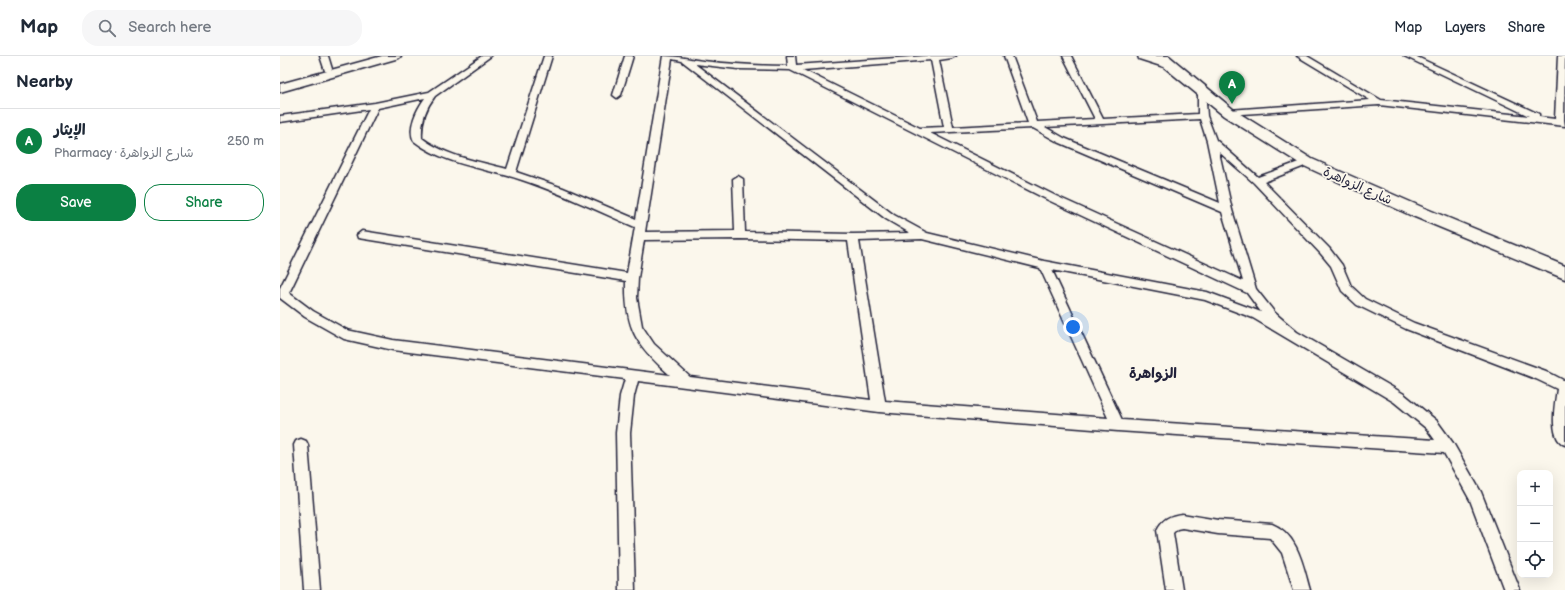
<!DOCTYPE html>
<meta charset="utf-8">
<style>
body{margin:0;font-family:"Balsamiq Sans","Playpen Sans Arabic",sans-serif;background:#f6f6f7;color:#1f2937}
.controls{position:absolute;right:12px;bottom:12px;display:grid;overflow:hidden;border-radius:8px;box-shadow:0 4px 16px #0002}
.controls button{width:36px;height:36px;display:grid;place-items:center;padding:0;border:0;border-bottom:1px solid #e0e1e3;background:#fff;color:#1f2937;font:20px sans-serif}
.you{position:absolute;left:793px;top:271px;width:14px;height:14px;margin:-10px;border:3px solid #fff;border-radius:50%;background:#1a73e8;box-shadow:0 0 0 6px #1a73e833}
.badge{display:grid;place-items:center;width:26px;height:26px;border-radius:50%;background:#0b8043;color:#fff;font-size:13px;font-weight:700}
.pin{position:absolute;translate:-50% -33px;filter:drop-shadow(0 1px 2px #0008)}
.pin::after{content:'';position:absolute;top:21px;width:14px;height:12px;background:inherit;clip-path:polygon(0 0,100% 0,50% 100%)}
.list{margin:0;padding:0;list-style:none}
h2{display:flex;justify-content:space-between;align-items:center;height:52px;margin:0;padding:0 16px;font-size:17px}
h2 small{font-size:13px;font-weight:400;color:#747a83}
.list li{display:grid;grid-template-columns:26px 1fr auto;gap:12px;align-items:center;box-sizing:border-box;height:64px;padding:0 16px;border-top:1px solid #e0e1e3}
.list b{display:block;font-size:15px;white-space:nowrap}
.list p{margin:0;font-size:13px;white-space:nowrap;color:#747a83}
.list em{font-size:13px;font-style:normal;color:#747a83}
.actions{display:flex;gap:8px;padding:12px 16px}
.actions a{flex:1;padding:9px 0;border:1px solid #0b8043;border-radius:16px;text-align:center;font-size:14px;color:#0b8043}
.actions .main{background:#0b8043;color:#fff}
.icon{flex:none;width:22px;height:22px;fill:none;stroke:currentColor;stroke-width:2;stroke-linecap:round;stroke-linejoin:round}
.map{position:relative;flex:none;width:1285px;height:534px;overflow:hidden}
header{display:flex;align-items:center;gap:24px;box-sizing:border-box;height:56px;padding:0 20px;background:#fff;border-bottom:1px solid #e0e1e3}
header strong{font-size:19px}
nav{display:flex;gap:22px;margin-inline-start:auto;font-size:14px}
.search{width:280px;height:36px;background:#f6f6f7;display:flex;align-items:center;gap:10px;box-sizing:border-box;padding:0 14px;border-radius:16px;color:#747a83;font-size:15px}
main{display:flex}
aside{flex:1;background:#fff}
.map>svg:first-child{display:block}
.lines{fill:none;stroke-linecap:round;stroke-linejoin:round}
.street-casing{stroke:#22223b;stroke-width:3}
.secondary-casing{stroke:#22223b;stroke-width:3}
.primary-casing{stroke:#22223b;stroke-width:3}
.street{fill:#fbf7ec;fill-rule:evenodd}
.secondary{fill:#fbf7ec;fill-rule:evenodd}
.primary{fill:#fbf7ec;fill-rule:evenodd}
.labels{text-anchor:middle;stroke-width:3.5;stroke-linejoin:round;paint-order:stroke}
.street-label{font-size:13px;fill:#22223b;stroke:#fbf7ec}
.neighbourhood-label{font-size:14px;font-weight:bold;fill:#22223b;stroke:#fbf7ec}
</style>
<header>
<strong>Map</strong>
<div class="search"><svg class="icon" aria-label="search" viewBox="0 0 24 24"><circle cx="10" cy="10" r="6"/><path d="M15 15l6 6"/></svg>Search here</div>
<nav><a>Map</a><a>Layers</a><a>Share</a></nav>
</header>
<main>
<aside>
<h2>Nearby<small></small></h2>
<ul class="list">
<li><span class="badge">A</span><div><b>الإيثار</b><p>Pharmacy · شارع الزواهرة</p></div><em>250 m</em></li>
</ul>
<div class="actions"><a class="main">Save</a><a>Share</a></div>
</aside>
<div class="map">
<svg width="1285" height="534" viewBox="0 0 1285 534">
<rect width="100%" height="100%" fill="#fbf7ec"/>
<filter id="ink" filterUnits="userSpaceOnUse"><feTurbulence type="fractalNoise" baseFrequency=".025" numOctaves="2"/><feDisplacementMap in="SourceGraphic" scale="8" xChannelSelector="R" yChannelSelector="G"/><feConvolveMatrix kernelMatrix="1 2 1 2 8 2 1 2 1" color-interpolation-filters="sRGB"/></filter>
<g filter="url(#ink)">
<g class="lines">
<g class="street-casing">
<g id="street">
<path d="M40,0h8l4,13 -1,2h-6z"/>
<path d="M202,0h9l-56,40c-10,13 -14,26 -13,42 25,19 56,23 85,31l37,-113h8l-36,116 47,16 73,31 27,-163c14,0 26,3 40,5 28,3 56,5 85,5l-1,-10h8l1,9 129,-9h31l-4,2 -13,2 14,67 75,-4 -24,-67h8l25,66 58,-3 -32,-63h8l32,63 95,-5v-23l4,-3 3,1 2,27 9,24 42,37 46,-17h6l2,2 -2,2 -46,18 65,66 13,17 9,21 14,13 49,24 132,48 19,10v64c-17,-6 -10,-42 -8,-56l-21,-10 -130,-50 -49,-24 -15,-14 -11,-25 -10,-12 -67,-71 -35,-31 13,58 24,79 19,24 22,19 107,62 33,27 16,22 28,49 39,98h-16l-34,-90 -26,-47 -326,-22 -239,-19 -241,-31 -4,15 -4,37 5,157h-16l-3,-157 4,-37 5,-17 -232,-29 -49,-11 -39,-22 -25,-19v-10l89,-179 -89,13v-6l95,-13 54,-11zM392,3l10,2 204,158 24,14 -57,1 -108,-2 -2,-53 -5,-3 -5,3 2,52 -90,1zM651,4l13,67 -24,1 -117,-58zM415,8l43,5 52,1 258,130 199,93 14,19 -54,-20 -163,-31 -117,-28 -33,-18zM145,42c-8,11 -18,30 -11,43 31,24 71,27 108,39 39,13 76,31 113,47l-8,46 -265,-42 -5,4 1,3 268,43c-1,47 9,63 44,94l-277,-35 -46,-10 -34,-19 -24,-18 89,-185zM920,63l7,22 13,62 -156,-65 -19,-11zM753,72l25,14 164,70 21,69 -187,-85 -126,-63zM460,183l108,2 23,159 -181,-23 -36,-33 -12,-18 -5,-28 1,-20 6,-38zM642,183l118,29 68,150 -223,-17 -26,-160zM772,214l153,30 48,18 141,84 33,27 8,11 -313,-20z"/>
<path d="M345,0h8l-12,39 -4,3 -4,-3z"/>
<path d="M1017,0h10l74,44 148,16 -125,-60h11l124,58v3l16,2 3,-63h7l-1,64 1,6 -186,-21 -153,10v-4l3,-1 141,-10z"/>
<path d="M21,383l5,2 2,4 12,145h-16l-10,-145 2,-4z"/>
<path d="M902,458l36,6 54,4c26,10 31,42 38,66h-16l-12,-37 -12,-15 -52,-4 -36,-6 -5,1 -4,4 9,57h-16l-9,-60c5,-11 14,-15 25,-16z"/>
</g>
</g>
<g class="secondary-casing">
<path id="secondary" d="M102,0h19l-2,2 -119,34v-8z"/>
</g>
<g class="primary-casing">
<path id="primary" d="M858,0h31l65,54 78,49 110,48 143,59v13l-155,-64 -108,-50 -78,-49 -60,-49 -25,-8z"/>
</g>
<use href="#street" class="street"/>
<use href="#secondary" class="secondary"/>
<use href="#primary" class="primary"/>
</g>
</g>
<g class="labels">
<g class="street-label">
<text transform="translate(1078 129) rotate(24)" y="5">شارع الزواهرة</text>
</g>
<g class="neighbourhood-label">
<text x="873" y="322">الزواهرة</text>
</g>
</g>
</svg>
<div class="controls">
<button>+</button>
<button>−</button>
<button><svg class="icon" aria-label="locate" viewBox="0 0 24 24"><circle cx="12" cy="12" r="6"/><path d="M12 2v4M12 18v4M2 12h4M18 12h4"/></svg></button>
</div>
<div class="you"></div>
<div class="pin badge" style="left:952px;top:48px">A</div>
</div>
</main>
